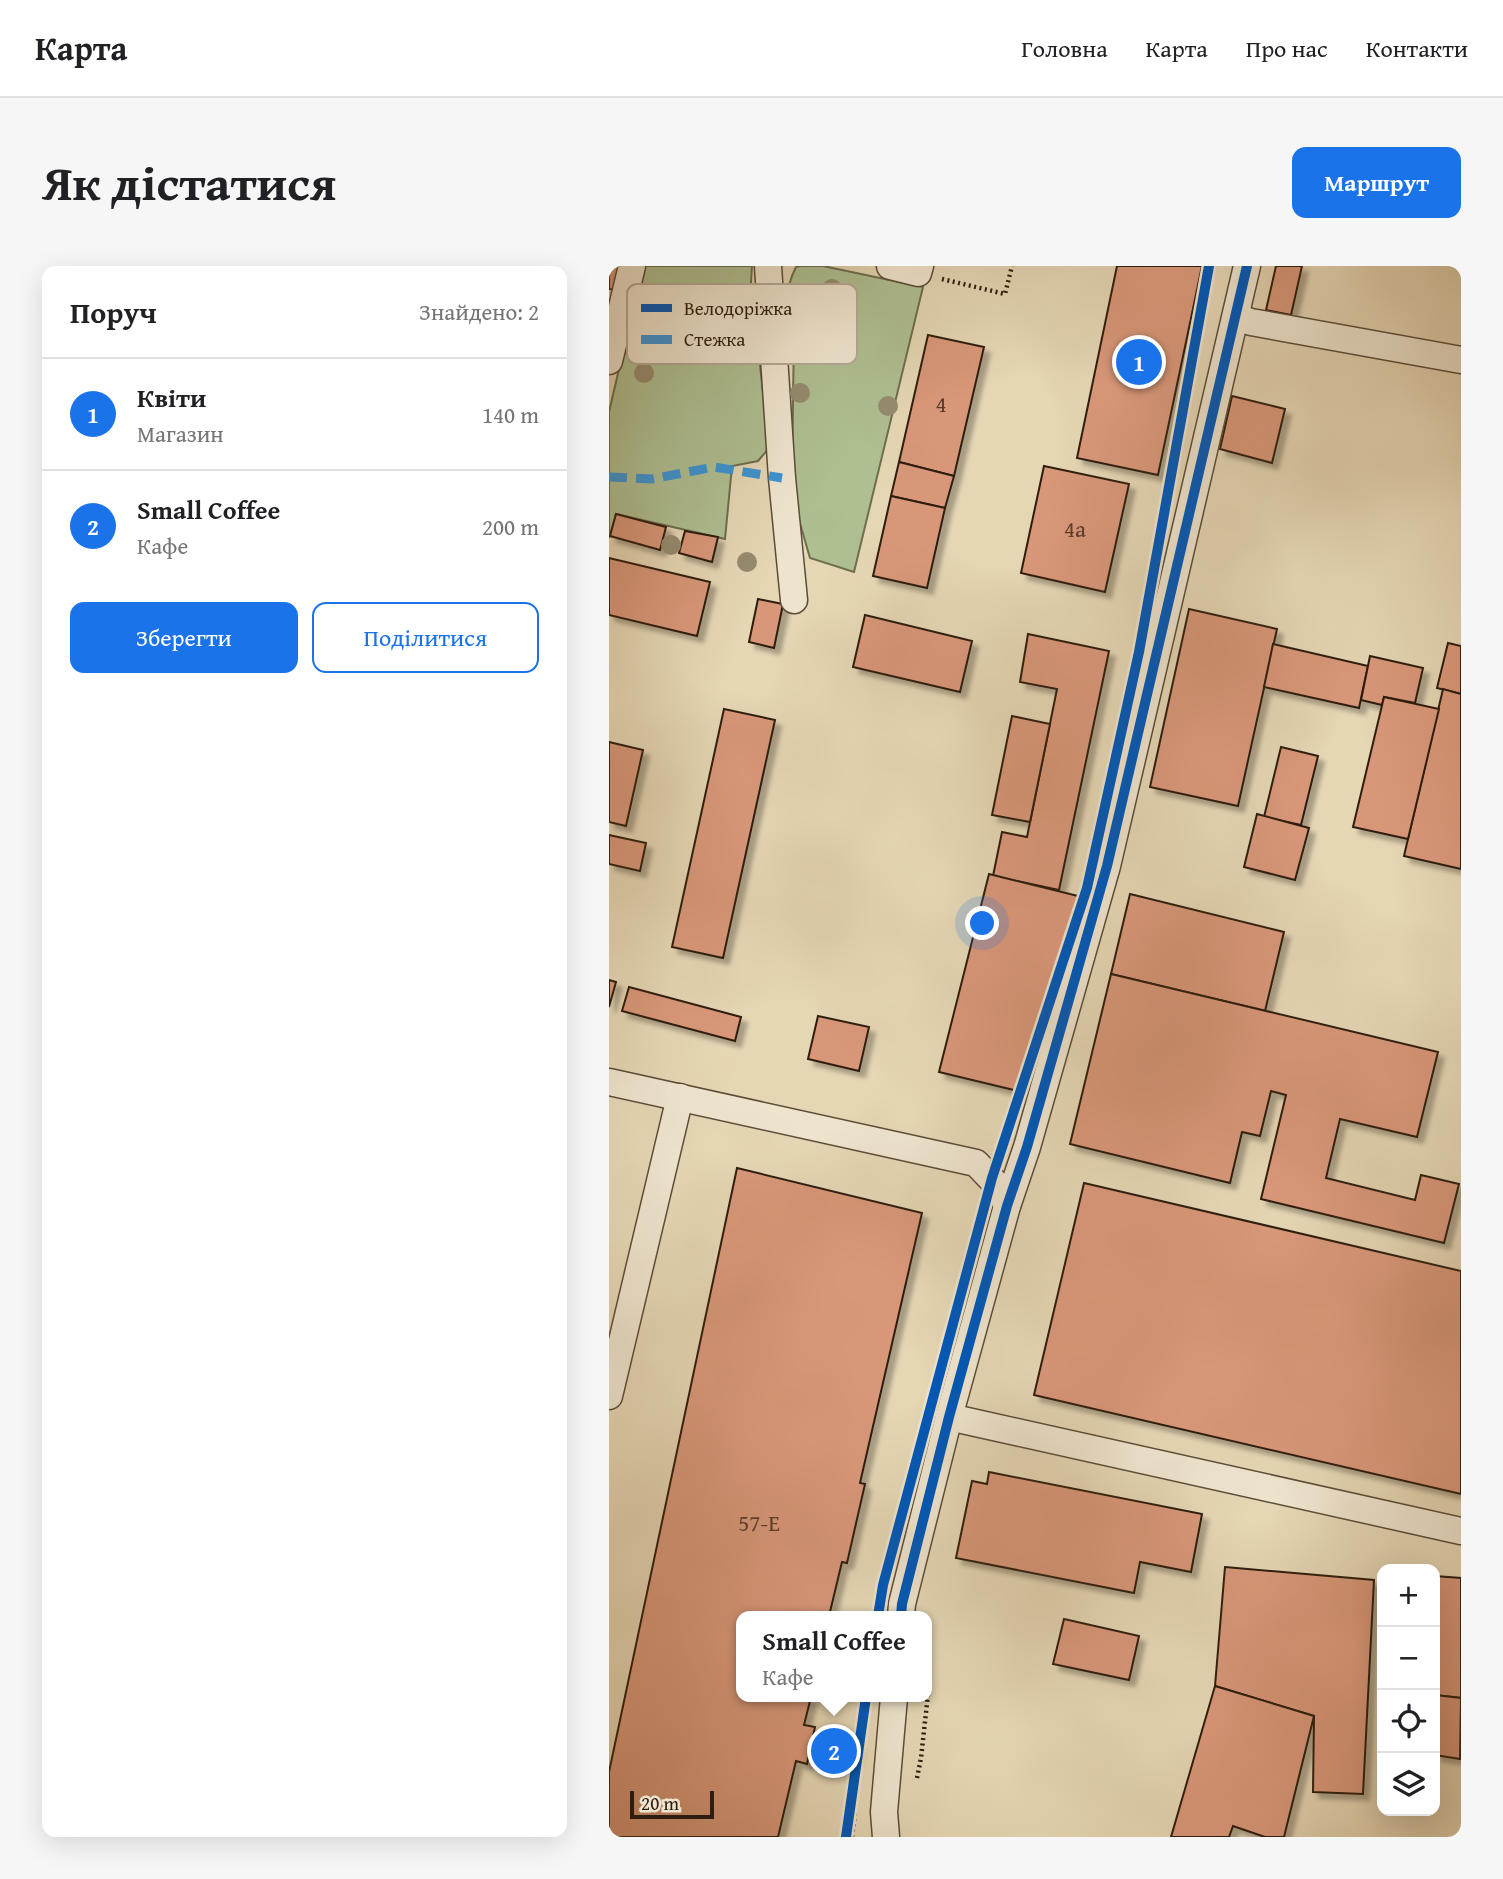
<!DOCTYPE html>
<html lang="uk">
<meta charset="utf-8">
<style>
body{margin:0;font-family:"Gentium Book Plus",serif;background:#f6f6f6;color:#202124}
.controls{position:absolute;right:21px;bottom:21px;display:grid;overflow:hidden;border-radius:14px;box-shadow:0 7px 28px #0002}
.controls button{width:63px;height:63px;display:grid;place-items:center;padding:0;border:0;border-bottom:2px solid #e0e0e0;background:#fff;color:#202124;font:35px sans-serif}
.scale{position:absolute;left:21px;bottom:18px;width:84px;box-sizing:border-box;padding-left:7px;border:4px solid #2f1e0f;border-top:0;font-size:19px;line-height:24px;white-space:nowrap;color:#2f1e0f;-webkit-text-stroke:5px #eee4ce;paint-order:stroke}
.you{position:absolute;left:374px;top:658px;width:24px;height:24px;margin:-18px;border:5px solid #fff;border-radius:50%;background:#1a73e8;box-shadow:0 0 0 10px #1a73e833}
.badge{display:grid;place-items:center;width:46px;height:46px;border-radius:50%;background:#1a73e8;color:#fff;font-size:23px;font-weight:700}
.pin{position:absolute;translate:-50% -50%;border:4px solid #fff;box-shadow:0 2px 7px #0006}
.popup{position:absolute;left:127px;top:1345px;width:196px;height:91px;box-sizing:border-box;display:grid;place-content:center;border-radius:14px;background:#fff;filter:drop-shadow(0 2px 5px #0005);font-size:23px;white-space:nowrap;color:#757577}
.popup b{font-size:26px;color:#202124}
.popup::after{content:'';position:absolute;left:50%;top:100%;margin-left:-14px;border:14px solid transparent;border-top-color:#fff}
.list{margin:0;padding:0;list-style:none}
h2{display:flex;justify-content:space-between;align-items:center;height:91px;margin:0;padding:0 28px;font-size:30px}
h2 small{font-size:23px;font-weight:400;color:#757577}
.list li{display:grid;grid-template-columns:46px 1fr auto;gap:21px;align-items:center;box-sizing:border-box;height:112px;padding:0 28px;border-top:2px solid #e0e0e0}
.list b{display:block;font-size:26px;white-space:nowrap}
.list p{margin:0;font-size:23px;white-space:nowrap;color:#757577}
.list em{font-size:23px;font-style:normal;color:#757577}
.actions{display:flex;gap:14px;padding:21px 28px}
.actions a{flex:1;padding:16px 0;border:2px solid #1a73e8;border-radius:14px;text-align:center;font-size:24px;color:#1a73e8}
.actions .main{background:#1a73e8;color:#fff}
.icon{flex:none;width:38px;height:38px;fill:none;stroke:currentColor;stroke-width:2;stroke-linecap:round;stroke-linejoin:round}
.map{position:relative;flex:none;width:852px;height:1571px;overflow:hidden;border-radius:14px}
header{display:flex;align-items:center;gap:42px;box-sizing:border-box;height:98px;padding:0 35px;background:#fff;border-bottom:2px solid #e0e0e0}
header strong{font-size:33px}
nav{display:flex;gap:38px;margin-inline-start:auto;font-size:24px}
.intro{display:flex;align-items:center;justify-content:space-between;box-sizing:border-box;height:168px;padding:0 42px}
h1{margin:0;font-size:49px}
.button{padding:18px 32px;border-radius:14px;background:#1a73e8;color:#fff;font-size:24px;font-weight:700}
main{display:flex;gap:42px;padding:0 42px}
aside{flex:1;background:#fff;border-radius:14px;box-shadow:0 7px 28px #0002}
.map>svg:first-child{display:block}
.green{fill:#aebf92;stroke:#6e6e50;stroke-width:2}
.building{fill:#d89779;stroke:#2f1e0f;stroke-width:2;filter:url(#shadow)}
.lines{fill:none;stroke-linecap:round;stroke-linejoin:round}
.minor-casing{stroke:#5c4c38;stroke-width:29}
.path{stroke:#2f1e0f;stroke-width:4.5;stroke-dasharray:2 3.5;stroke-linecap:butt}
.minor{stroke:#eee4ce;stroke-width:26}
.quiet{stroke:#3d94d2;stroke-width:9;stroke-dasharray:18 9;stroke-linecap:butt}
.cycleway-casing{stroke:#eee4ce;stroke-width:15}
.cycleway{stroke:#0057b8;stroke-width:10}
.tree{fill:#968b6f}
.labels{text-anchor:middle;stroke-width:5;stroke-linejoin:round;paint-order:stroke}
.number-label{font-size:23px;fill:#593c2a}
.key{fill:#eee4ce;stroke:#b5a995;stroke-width:2}
.key-label{font-size:19px;fill:#2f1e0f}
</style>
<header>
<strong>Карта</strong>
<nav><a>Головна</a><a>Карта</a><a>Про нас</a><a>Контакти</a></nav>
</header>
<div class="intro"><h1>Як дістатися</h1><a class="button">Маршрут</a></div>
<main>
<aside>
<h2>Поруч<small>Знайдено: 2</small></h2>
<ul class="list">
<li><span class="badge">1</span><div><b>Квіти</b><p>Магазин</p></div><em>140 m</em></li>
<li><span class="badge">2</span><div><b>Small Coffee</b><p>Кафе</p></div><em>200 m</em></li>
</ul>
<div class="actions"><a class="main">Зберегти</a><a>Поділитися</a></div>
</aside>
<div class="map">
<svg width="852" height="1571" viewBox="0 0 852 1571">
<defs>
<filter id="shadow"><feDropShadow dx="6" dy="6" stdDeviation="2" flood-color="#0004"/></filter>
</defs>
<rect width="100%" height="100%" fill="#e5d6b4"/>
<filter id="stains"><feTurbulence type="fractalNoise" baseFrequency=".00286" numOctaves="4"/><feColorMatrix values="0 0 0 0 .2 0 0 0 0 .09 0 0 0 0 .02 0 0 0 .5 -.17"/></filter>
<radialGradient id="worn" r=".72"><stop offset=".6" stop-color="#630" stop-opacity="0"/><stop offset="1" stop-color="#630" stop-opacity=".3"/></radialGradient>
<g class="green">
<path d="M34,0h109l-1,16 18,166 -11,13 -26,5 -7,73 -109,-25 -7,24v-126z"/>
<path d="M191,0h23l100,21 -69,285 -44,-14 -15,-52 -3,-26 2,-153c-7,-25 -10,-36 2,-60z"/>
</g>
<g class="building">
<path d="M0,0h12l-5,24 -7,-1z"/>
<path d="M508,0h85l-44,209 -81,-17z"/>
<path d="M667,0h26l-11,49 -25,-5z"/>
<path d="M319,69l56,12 -30,129 -55,-14z"/>
<path d="M623,130l53,13 -13,54 -52,-14z"/>
<path d="M290,196l55,14 -9,32 -54,-12z"/>
<path d="M435,200l85,18 -24,108 -84,-19z"/>
<path d="M282,230l54,12 -18,80 -54,-12z"/>
<path d="M7,248l50,13 -6,23 -50,-14z"/>
<path d="M76,265l33,6 -6,25 -33,-9z"/>
<path d="M0,292l101,24 -13,54 -88,-21z"/>
<path d="M149,333l25,5 -9,44 -25,-6z"/>
<path d="M580,343l88,20 -39,177 -88,-19z"/>
<path d="M256,349l107,26 -12,51 -107,-25z"/>
<path d="M419,368l81,17 -50,239 -66,-14 9,-44 25,5 30,-148 -37,-7z"/>
<path d="M839,377l13,3v48l-24,-6z"/>
<path d="M664,378l95,22 -9,42 -95,-21z"/>
<path d="M761,390l53,12 -8,35 -31,-6 -2,8 -21,-5z"/>
<path d="M834,423l18,5v175l-57,-13z"/>
<path d="M775,431l55,12 -31,130 -55,-12z"/>
<path d="M115,443l51,11 -52,238 -51,-11z"/>
<path d="M403,450l38,8 -20,98 -38,-7z"/>
<path d="M0,476l34,8 -17,76 -17,-4z"/>
<path d="M672,481l37,9 -17,69 -37,-8z"/>
<path d="M648,548l52,14 -14,52 -51,-13z"/>
<path d="M0,569l37,8 -6,28 -31,-7z"/>
<path d="M380,608l89,22 -60,195 -79,-19z"/>
<path d="M521,628l154,38 -19,79 -154,-37z"/>
<path d="M502,708l327,78 -21,85 -77,-18 -14,59 89,22 6,-25 38,9 -15,59 -183,-44 25,-104 -15,-4 -11,45 -18,-4 -12,51 -160,-39z"/>
<path d="M0,714l7,2 -7,25z"/>
<path d="M20,721l112,30 -6,24 -113,-30z"/>
<path d="M209,750l51,11 -10,44 -51,-12z"/>
<path d="M128,902l185,45 -62,270 5,1 -18,79 -5,-1 -13,54h-88v81h70l-7,28 11,2 -8,37 -11,-3 -18,76h-169v-65z"/>
<path d="M475,917l377,88v223l-427,-99z"/>
<path d="M380,1206l213,42 -11,58 -51,-10 -6,31 -178,-35 16,-77 15,3z"/>
<path d="M616,1301l149,13 -11,214 -50,-2 1,-76 -99,-30z"/>
<path d="M826,1310l26,2v120l-26,-3z"/>
<path d="M455,1353l75,17 -10,44 -76,-16z"/>
<path d="M606,1420l99,30 -30,121h-19l-32,-11 -4,11h-58z"/>
<path d="M826,1429l26,3 -1,61 -25,-4z"/>
</g>
<g class="lines">
<g class="minor-casing">
<g id="minor">
<path d="M159,0l14,212 12,122"/>
<path d="M281,0l28,7 2,-7"/>
<path d="M627,51l15,5 210,38"/>
<path d="M0,95l23,-95"/>
<path d="M0,816l367,81 22,23 9,20"/>
<path d="M0,1130l71,-299"/>
<path d="M340,1151l512,114"/>
<path d="M292,1350l1,-12 47,-187 58,-211 20,-59 80,-281 140,-600"/>
<path d="M277,1571l-2,-25 10,-115"/>
</g>
</g>
<g class="path">
<path d="M333,13l63,15 7,-28"/>
<path d="M308,1512l4,-20 8,-73"/>
<path d="M243,1571l3,-25"/>
</g>
<use href="#minor" class="minor"/>
<path class="quiet" d="M0,211l43,2 62,-12 68,11"/>
<g class="cycleway-casing">
<g id="cycleway">
<path d="M269,1350l5,-31 109,-407 95,-290 52,-236 70,-386"/>
<path d="M292,1350l1,-12 47,-187 58,-211 20,-59 80,-281 140,-600"/>
<path d="M237,1571l20,-140"/>
</g>
</g>
<use href="#cycleway" class="cycleway"/>
</g>
<g class="tree">
<circle cx="223" cy="23" r="10"/>
<circle cx="190" cy="27" r="10"/>
<circle cx="114" cy="69" r="10"/>
<circle cx="188" cy="76" r="10"/>
<circle cx="35" cy="107" r="10"/>
<circle cx="191" cy="127" r="10"/>
<circle cx="279" cy="140" r="10"/>
<circle cx="62" cy="279" r="10"/>
<circle cx="138" cy="296" r="10"/>
</g>
<g class="labels">
<g class="number-label">
<text x="332" y="146">4</text>
<text x="466" y="271">4а</text>
<text x="150" y="1265">57-Е</text>
</g>
</g>
<rect x="18" y="18" width="230" height="80" rx="10" class="key"/>
<rect x="32" y="38" width="31" height="8" fill="#0057b8"/>
<rect x="32" y="69" width="31" height="9" fill="#3d94d2"/>
<g class="key-label">
<text x="75" y="49">Велодоріжка</text>
<text x="75" y="80">Стежка</text>
</g>
<rect width="100%" height="100%" filter="url(#stains)"/>
<rect width="100%" height="100%" fill="url(#worn)"/>
</svg>
<div class="controls">
<button>+</button>
<button>−</button>
<button><svg class="icon" aria-label="locate" viewBox="0 0 24 24"><circle cx="12" cy="12" r="6"/><path d="M12 2v4M12 18v4M2 12h4M18 12h4"/></svg></button>
<button><svg class="icon" aria-label="layers" viewBox="0 0 24 24"><path d="M12 4l9 5-9 5-9-5zM3 14l9 5 9-5"/></svg></button>
</div>
<div class="scale">20 m</div>
<div class="you"></div>
<div class="pin badge" style="left:530px;top:96px">1</div>
<div class="pin badge" style="left:225px;top:1485px">2</div>
<div class="popup"><b>Small Coffee</b>Кафе</div>
</div>
</main>
